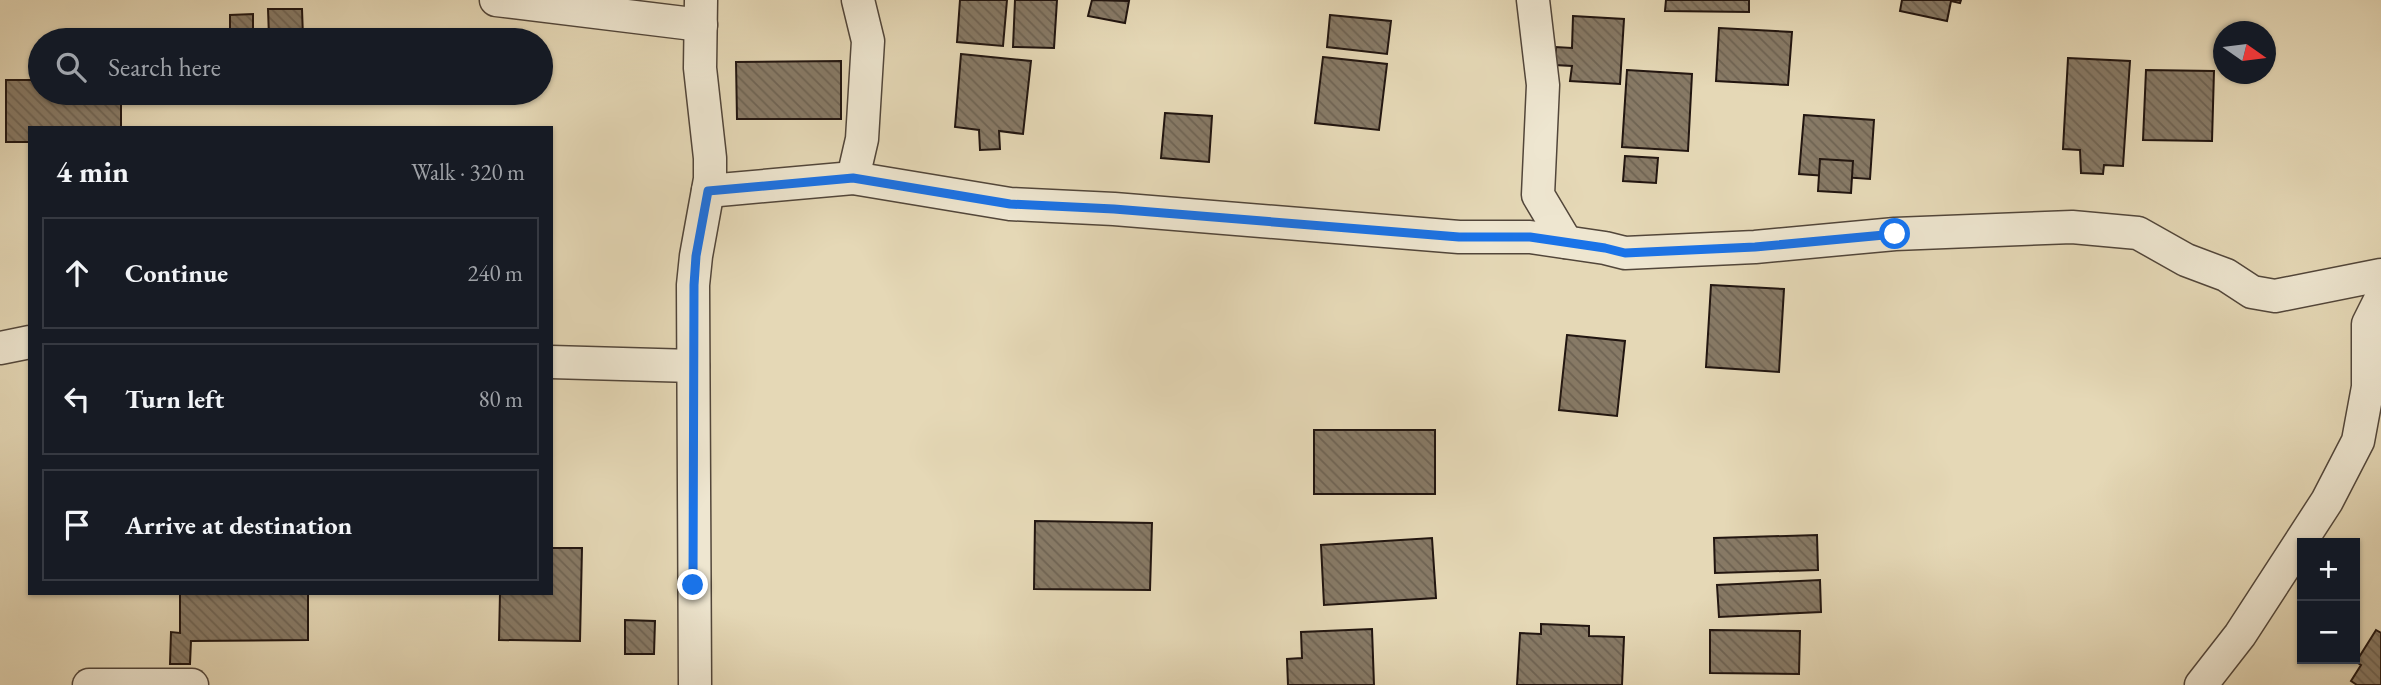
<!DOCTYPE html>
<meta charset="utf-8">
<style>
body{margin:0;font-family:"EB Garamond",serif;background:#242831;color:#f1f3f6}
.controls{position:absolute;right:21px;bottom:21px;display:grid;overflow:hidden;border-radius:0px;box-shadow:0 2px 5px #0004}
.controls button{width:63px;height:63px;display:grid;place-items:center;padding:0;border:0;border-bottom:2px solid #363941;background:#171b24;color:#f1f3f6;font:35px sans-serif}
.compass{position:absolute;left:2213px;top:21px;width:63px;height:63px;border-radius:50%;background:#171b24;box-shadow:0 2px 5px #0004;rotate:104deg}
.stop{position:absolute;width:21px;height:21px;margin:-16px;border:5px solid #1a73e8;border-radius:50%;background:#fff}
.stop.end{background:#1a73e8;border-color:#fff;box-shadow:0 2px 7px #0008}
.list{margin:0;padding:0;list-style:none}
h2{display:flex;justify-content:space-between;align-items:center;height:91px;margin:0;padding:0 28px;font-size:30px}
h2 small{font-size:23px;font-weight:400;color:#9ea1a6}
.list li{display:grid;grid-template-columns:46px 1fr auto;gap:21px;align-items:center;box-sizing:border-box;height:112px;margin:0 14px 14px;padding:0 14px;border:2px solid #363941;border-radius:0px}
.list b{display:block;font-size:26px;white-space:nowrap}
.list em{font-size:23px;font-style:normal;color:#9ea1a6}
.icon{flex:none;width:38px;height:38px;fill:none;stroke:currentColor;stroke-width:2;stroke-linecap:round;stroke-linejoin:round}
.map{position:relative;flex:none;width:2381px;height:685px;overflow:hidden}
.search{position:absolute;background:#171b24;box-shadow:0 2px 5px #0004;left:28px;top:28px;width:525px;height:77px;display:flex;align-items:center;gap:18px;box-sizing:border-box;padding:0 24px;border-radius:38px;color:#9ea1a6;font-size:26px}
.panel{position:absolute;background:#171b24;box-shadow:0 2px 5px #0004;left:28px;top:126px;width:525px;height:469px;border-radius:0px}
.map>svg:first-child{display:block}
.building{fill:url(#building-back-hatch);stroke:#211510;stroke-width:2}
.lines{fill:none;stroke-linecap:round;stroke-linejoin:round}
.minor-casing{stroke:#52463a;stroke-width:35}
.minor{stroke:#eee6d0;stroke-width:32}
.route{stroke:#1a73e8;stroke-width:9}
</style>
<div class="map">
<svg width="2381" height="685" viewBox="0 0 2381 685">
<defs>
<pattern id="building-back-hatch" width="6" height="6" patternUnits="userSpaceOnUse" patternTransform="scale(1.75)"><rect width="6" height="6" fill="#877a66"/><path d="M-1 5l2 2M0 0l6 6M5-1l2 2" fill="none" stroke="#6e6353"/></pattern>
</defs>
<rect width="100%" height="100%" fill="#e5d8b6"/>
<filter id="stains"><feTurbulence type="fractalNoise" baseFrequency=".00286" numOctaves="4"/><feColorMatrix values="0 0 0 0 .2 0 0 0 0 .09 0 0 0 0 .02 0 0 0 .5 -.17"/></filter>
<radialGradient id="worn" r=".72"><stop offset=".6" stop-color="#630" stop-opacity="0"/><stop offset="1" stop-color="#630" stop-opacity=".3"/></radialGradient>
<g class="building">
<path d="M960,0h47l-4,46 -46,-4z"/>
<path d="M1015,0h42l-3,48 -41,-1z"/>
<path d="M1092,0l37,1 -4,22 -37,-7z"/>
<path d="M1666,0h83v12l-84,-1z"/>
<path d="M1902,0h59l-1,3 -9,-2 -4,20 -47,-10z"/>
<path d="M268,9h34l1,28h-34z"/>
<path d="M253,14v16h-23v-15z"/>
<path d="M1330,15l61,6 -4,33 -60,-7z"/>
<path d="M1573,16l51,3 -4,65 -50,-3 2,-15 -17,-1 1,-18 16,1z"/>
<path d="M1719,28l73,4 -4,53 -72,-4z"/>
<path d="M961,54l70,7 -8,73 -24,-3 1,18 -20,1 -1,-20 -24,-3z"/>
<path d="M1323,57l64,7 -8,66 -64,-7z"/>
<path d="M2068,58l62,3 -7,105 -19,-1 -1,9 -22,-1 -1,-23 -17,-1z"/>
<path d="M841,61v58h-104l-1,-57z"/>
<path d="M1627,70l65,4 -4,77 -66,-4z"/>
<path d="M2146,70l68,1 -2,70 -69,-1z"/>
<path d="M6,80h34v13h81v35h-91v14h-24z"/>
<path d="M1165,113l47,3 -3,46 -48,-4z"/>
<path d="M1804,115l70,5 -4,59 -71,-5z"/>
<path d="M1625,156l33,2 -2,25 -33,-2z"/>
<path d="M1820,159l33,2 -2,32 -33,-2z"/>
<path d="M1711,285l73,4 -5,83 -73,-5z"/>
<path d="M1567,335l58,6 -8,75 -58,-6z"/>
<rect x="1314" y="430" width="121" height="64"/>
<path d="M1035,521l117,2 -2,67 -116,-1z"/>
<path d="M1817,535l1,35 -103,3 -1,-35z"/>
<path d="M1432,538l4,60 -112,7 -3,-60z"/>
<path d="M551,548h31l-2,93 -81,-1 1,-47h51z"/>
<path d="M1820,580l1,32 -102,5 -2,-32z"/>
<path d="M180,593h128v47l-117,1 -1,23h-20l1,-32 9,1z"/>
<path d="M625,620l30,1 -1,33h-29z"/>
<path d="M1541,624l48,2v10l35,1 -2,48h-105l3,-52 21,1z"/>
<path d="M1372,629l2,56h-86l-1,-26 15,-1 -1,-26z"/>
<path d="M1710,630l90,1 -1,43 -89,-1z"/>
<path d="M2376,630l5,3v52h-24l-6,-4 10,-16 -5,-3z"/>
</g>
<g class="lines">
<g class="minor-casing">
<g id="minor">
<path d="M496,0l205,25"/>
<path d="M1533,0l10,85 -5,110 28,47"/>
<path d="M853,178l9,-39 6,-98 -10,-41"/>
<path d="M708,191l145,-13 157,26 104,5 345,28h71l75,11 20,5 130,-6 140,-13 177,-7 66,6 48,27 40,15 26,17 23,4 106,-21"/>
<path d="M0,348l30,-6"/>
<path d="M551,362l142,4"/>
<path d="M89,685h103"/>
<path d="M695,685l-2,-400 3,-29 14,-77v-21l-10,-90 1,-68"/>
<path d="M2201,685l39,-50 87,-134 31,-60 10,-54v-63l13,-26"/>
</g>
</g>
<use href="#minor" class="minor"/>
</g>
<g class="lines">
<path class="route" d="M693,585l1,-300 2,-29 12,-65 145,-13 157,26 104,5 345,28h71l75,11 20,5 130,-6 140,-13"/>
</g>
<rect width="100%" height="100%" filter="url(#stains)"/>
<rect width="100%" height="100%" fill="url(#worn)"/>
</svg>
<div class="controls">
<button>+</button>
<button>−</button>
</div>
<svg class="compass" viewBox="-18 -18 36 36"><path d="M0-13l5 13h-10z" fill="#e53935"/><path d="M0 13l5-13h-10z" fill="#9ea1a6"/></svg>
<div class="stop" style="left:1895px;top:234px"></div>
<div class="stop end" style="left:693px;top:585px"></div>
<div class="search"><svg class="icon" aria-label="search" viewBox="0 0 24 24"><circle cx="10" cy="10" r="6"/><path d="M15 15l6 6"/></svg>Search here</div>
<section class="panel">
<h2>4 min<small>Walk · 320 m</small></h2>
<ul class="list">
<li><svg class="icon" aria-label="ahead" viewBox="0 0 24 24"><path d="M12 20V5M6 11l6-6 6 6"/></svg><div><b>Continue</b></div><em>240 m</em></li>
<li><svg class="icon" aria-label="left" viewBox="0 0 24 24"><path d="M17 20v-9H6M10 6l-5 5 5 5"/></svg><div><b>Turn left</b></div><em>80 m</em></li>
<li><svg class="icon" aria-label="arrive" viewBox="0 0 24 24"><path d="M6 21V4h12l-3 4 3 4H6"/></svg><div><b>Arrive at destination</b></div></li>
</ul>
</section>
</div>
